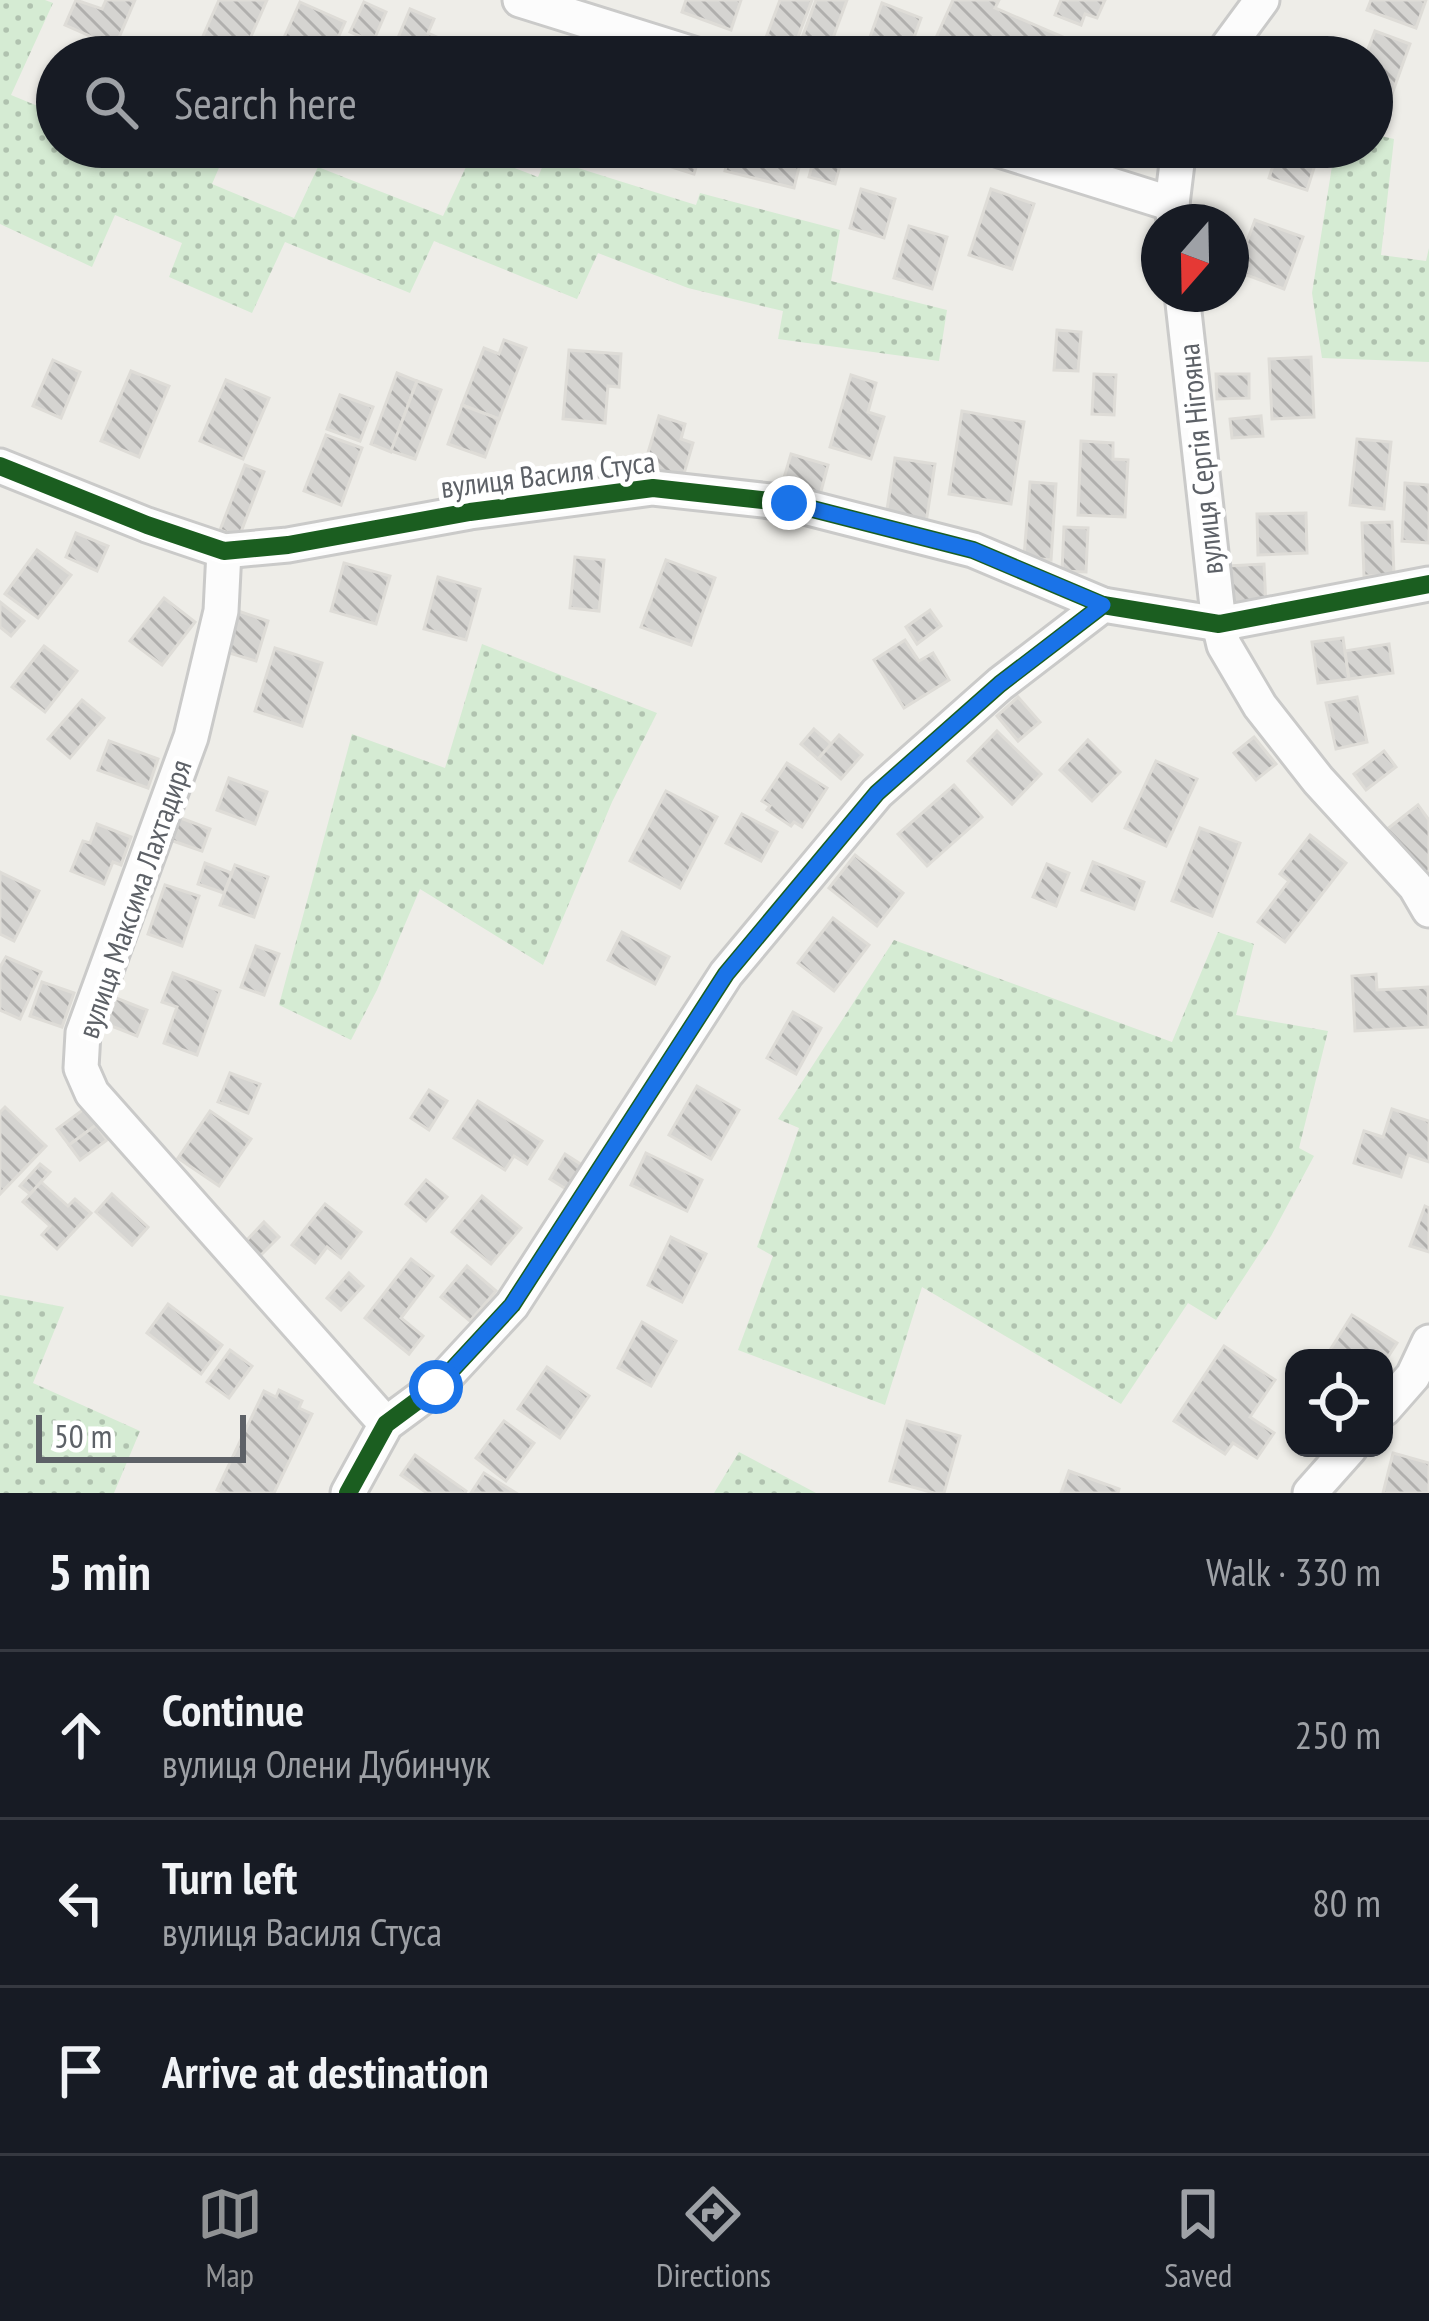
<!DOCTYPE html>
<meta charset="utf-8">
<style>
body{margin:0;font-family:"PT Sans Narrow",sans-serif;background:#20242c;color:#f1f3f6}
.controls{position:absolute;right:36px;bottom:36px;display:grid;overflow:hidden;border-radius:24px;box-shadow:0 3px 9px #0004}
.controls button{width:108px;height:108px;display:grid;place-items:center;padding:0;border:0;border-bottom:3px solid #363941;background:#171b24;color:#f1f3f6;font:60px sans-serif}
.compass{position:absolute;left:1141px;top:204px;width:108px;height:108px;border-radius:50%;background:#171b24;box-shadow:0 3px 9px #0004;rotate:200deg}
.scale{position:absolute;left:36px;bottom:30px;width:210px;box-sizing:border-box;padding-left:12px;border:6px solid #5d6167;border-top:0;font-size:33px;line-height:42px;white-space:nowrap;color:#5d6167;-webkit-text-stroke:9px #fff;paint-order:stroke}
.stop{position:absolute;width:36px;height:36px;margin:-27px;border:9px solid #1a73e8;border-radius:50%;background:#fff}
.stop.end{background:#1a73e8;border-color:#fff;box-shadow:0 3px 12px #0008}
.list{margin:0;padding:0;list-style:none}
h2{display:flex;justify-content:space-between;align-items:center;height:156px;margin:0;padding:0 48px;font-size:51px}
h2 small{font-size:39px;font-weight:400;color:#9ea1a6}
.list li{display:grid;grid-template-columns:78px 1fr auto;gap:36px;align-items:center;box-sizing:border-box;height:168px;padding:0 48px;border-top:3px solid #363941}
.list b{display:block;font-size:45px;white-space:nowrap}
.list p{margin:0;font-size:39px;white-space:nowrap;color:#9ea1a6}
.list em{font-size:39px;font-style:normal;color:#9ea1a6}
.icon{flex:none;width:66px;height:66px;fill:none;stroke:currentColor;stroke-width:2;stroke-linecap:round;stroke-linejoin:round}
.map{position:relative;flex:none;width:1429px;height:1493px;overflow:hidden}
.search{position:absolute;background:#171b24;box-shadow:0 3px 9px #0004;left:36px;right:36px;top:36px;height:132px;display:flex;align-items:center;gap:30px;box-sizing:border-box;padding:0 42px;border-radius:66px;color:#9ea1a6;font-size:45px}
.sheet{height:660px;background:#171b24}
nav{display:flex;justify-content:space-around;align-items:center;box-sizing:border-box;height:168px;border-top:3px solid #363941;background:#171b24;font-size:33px;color:#9ea1a6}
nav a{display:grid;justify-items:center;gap:6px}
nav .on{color:#909294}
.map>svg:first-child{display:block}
.green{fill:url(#green-dots)}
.building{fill:url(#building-back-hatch);stroke:#dedcd7;stroke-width:3}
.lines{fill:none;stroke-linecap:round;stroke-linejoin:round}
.street-casing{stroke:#cacac9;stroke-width:39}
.street{stroke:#fcfcfc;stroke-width:33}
.cycleway-casing{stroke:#fff;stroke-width:26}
.cycleway{stroke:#1b5e20;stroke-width:18}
.route{stroke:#1a73e8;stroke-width:15}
.labels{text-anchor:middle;stroke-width:10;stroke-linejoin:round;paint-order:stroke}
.street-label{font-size:30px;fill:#5d6167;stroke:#fff}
</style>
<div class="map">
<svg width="1429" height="1493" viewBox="0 0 1429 1493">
<defs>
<pattern id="green-dots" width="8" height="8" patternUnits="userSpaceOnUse" patternTransform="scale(3)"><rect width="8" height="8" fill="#d5ebd3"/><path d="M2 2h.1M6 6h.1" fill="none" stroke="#b0c2af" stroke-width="1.8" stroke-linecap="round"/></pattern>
<pattern id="building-back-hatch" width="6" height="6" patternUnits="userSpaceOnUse" patternTransform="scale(3)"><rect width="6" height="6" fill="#d5d4d1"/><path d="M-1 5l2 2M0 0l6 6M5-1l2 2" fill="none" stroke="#b0afad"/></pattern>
</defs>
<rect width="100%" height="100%" fill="#eeede8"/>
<g class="green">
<path d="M0,0h45l8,3 -42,92 46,19v33h166l4,2 -15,35 82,34 24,-51 125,49 30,-64 65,25 8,-19 150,47 4,-12 140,37 -9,51 116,29 -8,51 -161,-22 5,-28 -95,-23 -90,-35 -21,46 -143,-58 -24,52 -125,-51 -33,71 -83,-36 13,-34 -67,-28 -23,52 -92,-43z"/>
<path d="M1372,134l22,5 -13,116 45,6 3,-13v114l-107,-4 -10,-65 23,-146h37z"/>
<path d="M482,644l175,69 -45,89 -69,163 -123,-76 -43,101 -26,50 -72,-35 73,-271 93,34z"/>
<path d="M1218,932l36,12 -18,71 92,16 -29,117 15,8 -43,80 -55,84 -28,-17 -67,101 -199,-117 -37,118 -147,-55 35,-94 -16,-9 42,-119 -21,-9 116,-179 278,102z"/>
<path d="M0,1295l64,12 -31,76 107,48 -26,62h-114z"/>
<path d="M739,1452l77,41h-102z"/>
</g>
<g class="building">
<path d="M76,0l26,9 4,-9h29l-20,47 -50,-22z"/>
<path d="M219,0h48l-25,57h-10l-32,-14z"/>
<path d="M686,0h55l-10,30 -49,-18z"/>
<path d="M780,0h32l-19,50 -28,-10z"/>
<path d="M816,0h31l-21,57h-31z"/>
<path d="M953,0h46l-4,8 89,38 -4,11h-88l-16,-7 -4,7 -37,-17z"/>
<path d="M1061,0h44l-8,18 -12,-4 -4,11 -26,-10z"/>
<path d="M1371,0h55l-10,28 -49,-18z"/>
<path d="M300,2l45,20 -7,16 14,6 -6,13h-23l-40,-17z"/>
<path d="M364,2l22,10 -13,30 -23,-10z"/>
<path d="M882,3l39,15 -14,39h-44z"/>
<path d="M410,9l24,10 -6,14 22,10 -6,14h-54z"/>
<path d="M1375,31l35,13 -18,50 -20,-8v-29h-7z"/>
<path d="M517,147h18l-6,17 -16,-6z"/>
<path d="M654,147h48l-8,27 -44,-14z"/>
<path d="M731,147h73l-10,41 -69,-17z"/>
<path d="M817,147h28l-10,37 -26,-7z"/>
<path d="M1047,147h52l-11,25 -44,-18z"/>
<path d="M1279,147l41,2 -13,41 -38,-12z"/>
<path d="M861,189l34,10 -11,39 -34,-10z"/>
<path d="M991,189l43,15 -22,65 -43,-14z"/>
<path d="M1255,220l48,17 -19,52 -48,-18z"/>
<path d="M909,226l38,11 -15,52 -38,-11z"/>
<path d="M1057,330l24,2 -3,39 -24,-1z"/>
<path d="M504,340l22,8 -27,71 -37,-14 22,-57 15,6z"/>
<path d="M569,350l52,4 -2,33 -11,-1 -3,37 -42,-4z"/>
<path d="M1311,357l3,60 -42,2 -3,-60z"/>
<path d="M53,360l27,12 -19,46 -28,-12z"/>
<path d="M131,371l38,15 -30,71 -38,-16z"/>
<path d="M397,373l20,8 -26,71 -20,-8z"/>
<path d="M1094,374l22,1 -2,40 -22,-1z"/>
<path d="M1216,374h33v24l-32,1z"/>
<path d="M851,375l25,8 -8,29 16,5 -13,42 -41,-12z"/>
<path d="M226,380l43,18 -26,61 -43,-18z"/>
<path d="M417,381l24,9 -26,69 -24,-8z"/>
<path d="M340,395l33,12 -13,34 -33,-12z"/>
<path d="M462,405l37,14 -14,38 -37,-13z"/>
<path d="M962,411l62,11 -13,82 -62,-10z"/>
<path d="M659,416l26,8 -4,15 12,4 -10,34 -39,-11z"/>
<path d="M1261,416l2,20 -31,2 -2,-19z"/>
<path d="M326,435l36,13 -21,57 -37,-14z"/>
<path d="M1357,439l34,3 -7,67 -34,-4z"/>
<path d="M1081,441l32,2v16l15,1 -3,57 -47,-2z"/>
<path d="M791,454l37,11 -9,34 -38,-11z"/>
<path d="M895,458l40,6 -9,59 -40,-7z"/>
<path d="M245,465l19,7 -25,65 -19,-7z"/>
<path d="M1030,482l26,2 -5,76 -27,-3z"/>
<path d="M1405,483l24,2v58l-27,-2z"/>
<path d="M1306,513l1,40 -49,2 -1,-41z"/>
<path d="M1392,522l2,53 -30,1 -2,-53z"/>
<path d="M1064,527l24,1 -2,44 -24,-1z"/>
<path d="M76,533l32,13 -11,25 -31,-14z"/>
<path d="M37,550l34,25 -33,43 -33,-24z"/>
<path d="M575,557l29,3 -5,51 -29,-3z"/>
<path d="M666,560l49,18 -24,67 -50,-18z"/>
<path d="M344,563l46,13 -14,48 -45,-13z"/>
<path d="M1264,564l2,42 -35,2 -3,-42z"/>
<path d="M438,577l42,12 -14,51 -42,-11z"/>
<path d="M164,598l31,24 -33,43 -32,-24z"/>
<path d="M0,602l24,19 -13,15 -11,-9z"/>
<path d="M930,610l11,16 -24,18 -11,-17z"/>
<path d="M238,611l30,10 -12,40 -30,-9z"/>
<path d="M1343,638l6,41 -31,4 -6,-41z"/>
<path d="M905,640l14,21 14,-8 16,27 -45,28 -30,-48z"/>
<path d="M1389,644l4,29 -44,6 -4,-28z"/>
<path d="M44,646l33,25 -32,41 -33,-25z"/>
<path d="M275,648l47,15 -20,63 -47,-15z"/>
<path d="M1018,697l22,25 -22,19 -21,-25z"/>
<path d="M1357,697l10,45 -31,7 -10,-46z"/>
<path d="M82,700l22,18 -34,40 -22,-19z"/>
<path d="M814,729l17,15 -13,15 -17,-15z"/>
<path d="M997,731l44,43 -29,30 -44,-43z"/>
<path d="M839,735l23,20 -21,24 -23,-20z"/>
<path d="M1254,737l22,27 -20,16 -22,-27z"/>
<path d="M1088,740l32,32 -28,29 -32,-31z"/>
<path d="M109,741l49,18 -10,29 -50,-18z"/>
<path d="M1384,751l12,16 -30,23 -12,-16z"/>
<path d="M1156,761l41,18 -31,67 -41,-18z"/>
<path d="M787,763l40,25 -25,39 -8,-5 -3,4 -24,-16 3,-4 -8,-5z"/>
<path d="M229,778l38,14 -12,32 -38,-14z"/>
<path d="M954,785l28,32 -55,49 -29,-32z"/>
<path d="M666,791l51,26 -37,71 -50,-27z"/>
<path d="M1418,805l11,15v51l-7,5 -36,-46z"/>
<path d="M742,814l35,18 -16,29 -35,-18z"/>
<path d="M178,817l32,12 -8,22 -32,-11z"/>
<path d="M97,824l34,13 -10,28 -8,-3 -9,22 -33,-13 12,-30 7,2z"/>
<path d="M1200,828l40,15 -28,73 -40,-15z"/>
<path d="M1310,835l36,28 -61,79 -27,-20 31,-41 -9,-7z"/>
<path d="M855,855l48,38 -26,33 -48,-38z"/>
<path d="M1093,862l51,20 -10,27 -52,-19z"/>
<path d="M205,863l27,10 -8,20 -26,-9z"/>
<path d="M1047,864l22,9 -13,33 -23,-9z"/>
<path d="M235,865l33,12 -14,40 -34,-12z"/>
<path d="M0,872l39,19 -25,50 -14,-7z"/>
<path d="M165,885l34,11 -17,50 -34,-12z"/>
<path d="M833,918l36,27 -35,46 -36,-28z"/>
<path d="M622,932l47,25 -14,27 -47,-24z"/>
<path d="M256,946l23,8 -15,41 -23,-8z"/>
<path d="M6,957l35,15 -21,47 -20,-9v-43z"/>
<path d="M173,973l47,18 -23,64 -33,-12 13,-36 -15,-5z"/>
<path d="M1376,974l1,16 51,-3 1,40 -74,4 -3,-55z"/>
<path d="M42,982l32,11 -12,34 -32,-11z"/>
<path d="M116,998l31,12 -10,26 -31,-12z"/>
<path d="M793,1012l28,16 -25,46 -29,-16z"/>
<path d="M230,1073l30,11 -12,29 -30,-11z"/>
<path d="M697,1086l42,24 -28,49 -42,-24z"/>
<path d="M429,1090l18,11 -18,29 -18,-12z"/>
<path d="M478,1101l64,40 -15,23 -13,-8 -9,14 -51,-32z"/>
<path d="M5,1107l41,39 -46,48v-82z"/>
<path d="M84,1109l12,16 -27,20 -12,-16z"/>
<path d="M1392,1109l37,12v41l-21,-7 -7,22 -47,-14 10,-32 19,6z"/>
<path d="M210,1111l41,28 -32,47 -41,-28z"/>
<path d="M96,1125l11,15 -27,20 -11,-15z"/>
<path d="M646,1153l56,27 -15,31 -56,-26z"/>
<path d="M565,1154l17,11 -16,24 -16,-10z"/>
<path d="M40,1164l10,8 -20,22 -10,-8z"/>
<path d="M426,1180l21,17 -21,24 -20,-17z"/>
<path d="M41,1182l27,24 7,-7 16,14 -34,36 -15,-14 8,-9 -27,-24z"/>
<path d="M112,1194l36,33 -16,18 -36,-33z"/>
<path d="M482,1196l39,32 -30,36 -39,-32z"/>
<path d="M325,1204l36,28 -20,26 -14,-11 -12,16 -23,-18z"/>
<path d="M1425,1206l4,2v44l-19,-6z"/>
<path d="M264,1222l15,15 -20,20 -15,-14z"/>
<path d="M671,1237l35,17 -24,48 -34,-17z"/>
<path d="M411,1259l22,17 -32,42 22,18 -14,18 -44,-36z"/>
<path d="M467,1266l29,25 -26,30 -29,-24z"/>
<path d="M349,1273l14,13 -22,24 -14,-12z"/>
<path d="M168,1304l54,41 -21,29 -54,-41z"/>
<path d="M1352,1315l45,28 -13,20v-5h-59z"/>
<path d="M642,1322l34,19 -25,45 -33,-18z"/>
<path d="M1224,1346l51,34 -25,37 24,16 -17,25 -24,-15 -8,11 -51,-33z"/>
<path d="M230,1350l22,16 -23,32 -22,-16z"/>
<path d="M547,1367l42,29 -29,42 -42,-29z"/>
<path d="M279,1390l23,11 -3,7 13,6 -38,79h-50l-7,-3 47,-99 12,6z"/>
<path d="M504,1421l30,22 -28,38 -30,-23z"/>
<path d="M907,1421l53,15 -16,57h-10l-44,-12z"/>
<path d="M1393,1453l36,10v30h-46z"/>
<path d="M415,1455l51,36 -1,2h-38l-26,-18z"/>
<path d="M1069,1471l50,18 -1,4h-57z"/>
<path d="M484,1473l32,20h-45z"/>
</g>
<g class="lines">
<g class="street-casing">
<g id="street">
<path d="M520,0l183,57"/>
<path d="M1220,57l42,-57"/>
<path d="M990,147l182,57"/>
<path d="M1174,222l-2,-18 7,-57"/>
<path d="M1182,294l37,330 5,21 36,61 58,74 97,106 14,24"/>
<path d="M0,466l147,59 77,26 64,-6 182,-33 183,-24 136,15 184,47 130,55"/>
<path d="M224,551l-3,60 -30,126 -108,296 -2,35 11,25 294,331"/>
<path d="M1384,1409l29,-33 16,-34"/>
<path d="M348,1493l38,-69 50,-37 76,-82 214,-331 151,-181 123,-109 103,-79 116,19 210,-40"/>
<path d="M1310,1493l40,-45"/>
</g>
</g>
<use href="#street" class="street"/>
<g class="cycleway-casing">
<g id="cycleway">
<path d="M0,466l147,59 77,26 64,-6 182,-33 183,-24 136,15 184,47 130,55"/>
<path d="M348,1493l38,-69 50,-37 76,-82 214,-331 151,-181 123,-109 103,-79 116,19 210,-40"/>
</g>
</g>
<use href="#cycleway" class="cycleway"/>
</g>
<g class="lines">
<path class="route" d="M436,1387l76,-82 214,-331 151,-181 123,-109 103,-79 -130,-55 -184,-47"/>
</g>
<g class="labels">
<g class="street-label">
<text transform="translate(1201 459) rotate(-96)" y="10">вулиця Сергія Нігояна</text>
<text transform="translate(548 475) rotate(-7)" y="10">вулиця Василя Стуса</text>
<text transform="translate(135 899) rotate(-71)" y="10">вулиця Максима Лахтадиря</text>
</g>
</g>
</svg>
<div class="controls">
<button><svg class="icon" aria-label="locate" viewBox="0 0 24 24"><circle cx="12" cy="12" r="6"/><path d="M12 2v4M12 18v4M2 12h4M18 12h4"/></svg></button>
</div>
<svg class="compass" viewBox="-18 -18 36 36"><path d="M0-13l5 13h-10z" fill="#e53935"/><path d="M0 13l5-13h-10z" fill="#9ea1a6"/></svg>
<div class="scale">50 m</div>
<div class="stop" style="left:436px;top:1387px"></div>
<div class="stop end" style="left:789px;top:503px"></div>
<div class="search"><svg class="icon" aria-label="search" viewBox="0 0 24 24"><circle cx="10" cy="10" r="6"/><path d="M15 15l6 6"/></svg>Search here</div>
</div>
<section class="sheet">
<h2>5 min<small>Walk · 330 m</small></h2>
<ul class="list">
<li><svg class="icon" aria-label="ahead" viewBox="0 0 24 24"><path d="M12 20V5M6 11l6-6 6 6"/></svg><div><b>Continue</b><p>вулиця Олени Дубинчук</p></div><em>250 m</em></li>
<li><svg class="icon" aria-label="left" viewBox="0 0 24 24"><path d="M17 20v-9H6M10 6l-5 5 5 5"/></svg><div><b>Turn left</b><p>вулиця Василя Стуса</p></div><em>80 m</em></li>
<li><svg class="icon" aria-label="arrive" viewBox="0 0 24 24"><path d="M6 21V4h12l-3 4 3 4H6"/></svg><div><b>Arrive at destination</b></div></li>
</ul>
</section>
<nav>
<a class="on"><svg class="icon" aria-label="map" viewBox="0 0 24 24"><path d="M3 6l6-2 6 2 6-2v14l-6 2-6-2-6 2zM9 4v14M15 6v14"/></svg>Map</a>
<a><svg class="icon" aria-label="directions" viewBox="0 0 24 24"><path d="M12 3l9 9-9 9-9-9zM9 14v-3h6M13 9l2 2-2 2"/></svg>Directions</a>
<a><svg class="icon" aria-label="saved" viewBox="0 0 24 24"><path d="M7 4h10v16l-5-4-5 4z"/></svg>Saved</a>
</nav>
